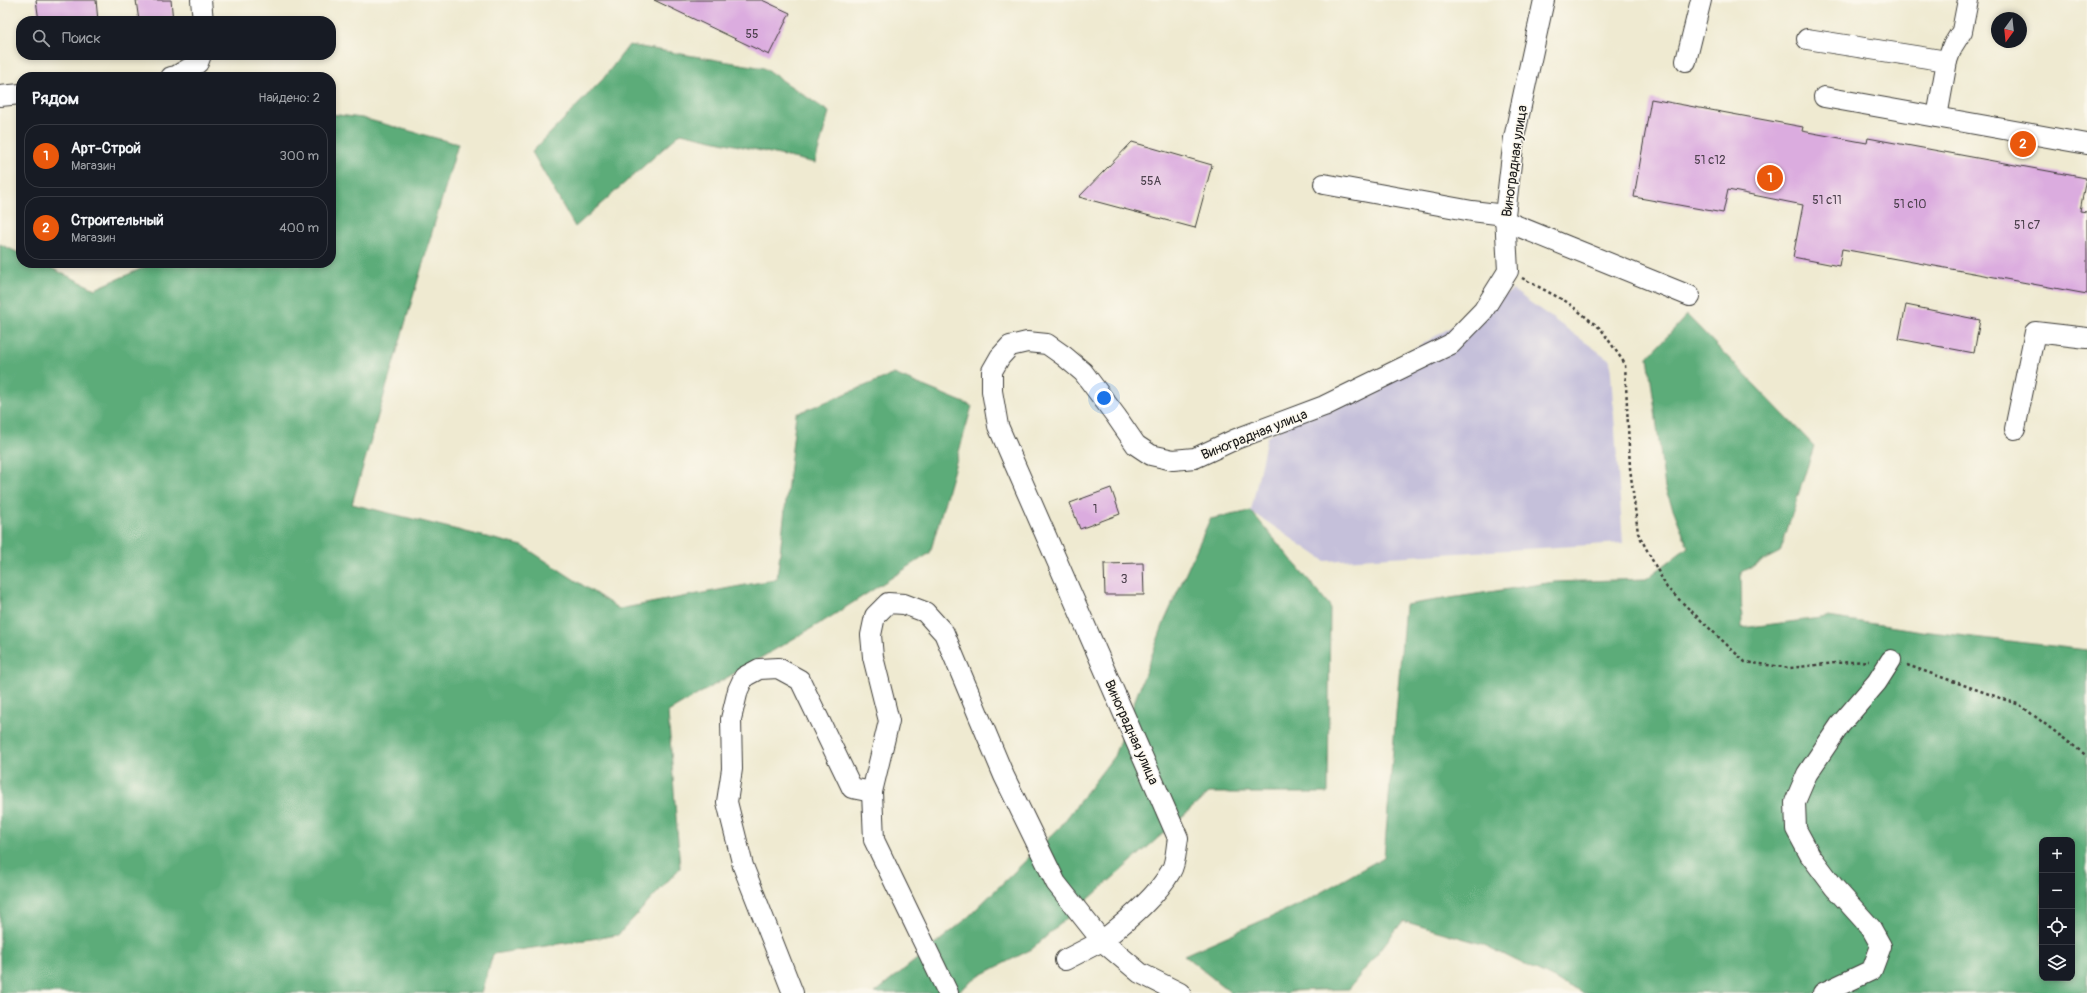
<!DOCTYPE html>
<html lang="ru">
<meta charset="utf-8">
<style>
body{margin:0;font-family:Pangolin,sans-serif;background:#20242c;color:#f1f3f6}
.controls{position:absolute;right:12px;bottom:12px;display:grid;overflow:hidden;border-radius:8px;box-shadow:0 2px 6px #0003}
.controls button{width:36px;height:36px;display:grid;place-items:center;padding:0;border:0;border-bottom:1px solid #363941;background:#171b24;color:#f1f3f6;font:20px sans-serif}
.compass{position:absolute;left:1991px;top:12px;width:36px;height:36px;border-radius:50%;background:#171b24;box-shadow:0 2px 6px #0003;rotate:195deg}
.you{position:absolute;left:1104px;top:398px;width:14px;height:14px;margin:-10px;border:3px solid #fff;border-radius:50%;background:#1a73e8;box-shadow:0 0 0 6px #1a73e833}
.badge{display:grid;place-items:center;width:26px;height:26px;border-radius:50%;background:#ea580c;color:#fff;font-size:13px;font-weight:700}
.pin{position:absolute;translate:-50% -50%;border:2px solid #fff;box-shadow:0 1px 4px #0006}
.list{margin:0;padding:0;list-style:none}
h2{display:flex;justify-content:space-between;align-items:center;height:52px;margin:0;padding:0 16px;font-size:17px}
h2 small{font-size:13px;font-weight:400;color:#9ea1a6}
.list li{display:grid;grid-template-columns:26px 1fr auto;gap:12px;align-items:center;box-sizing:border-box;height:64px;margin:0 8px 8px;padding:0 8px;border:1px solid #363941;border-radius:16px}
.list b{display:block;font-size:15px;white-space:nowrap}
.list p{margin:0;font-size:13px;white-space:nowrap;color:#9ea1a6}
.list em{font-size:13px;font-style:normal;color:#9ea1a6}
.icon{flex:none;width:22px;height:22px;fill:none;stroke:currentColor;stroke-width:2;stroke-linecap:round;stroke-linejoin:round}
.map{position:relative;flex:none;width:2087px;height:993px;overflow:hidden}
.search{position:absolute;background:#171b24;box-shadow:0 2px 6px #0003;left:16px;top:16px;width:320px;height:44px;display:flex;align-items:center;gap:10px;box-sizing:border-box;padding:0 14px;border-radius:16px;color:#9ea1a6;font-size:15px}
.panel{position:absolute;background:#171b24;box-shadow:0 2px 6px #0003;left:16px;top:72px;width:320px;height:196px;border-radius:16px}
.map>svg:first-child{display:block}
.industrial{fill:#c5c0da}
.forest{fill:#5cac79;stroke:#3c644a;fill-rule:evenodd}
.building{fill:#dbacdf}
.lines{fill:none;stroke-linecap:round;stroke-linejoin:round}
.minor-casing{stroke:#3c3b37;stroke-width:22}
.path{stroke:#3c3b37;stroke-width:2.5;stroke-dasharray:3 3;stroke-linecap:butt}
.minor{stroke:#fff;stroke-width:20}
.labels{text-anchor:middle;stroke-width:3;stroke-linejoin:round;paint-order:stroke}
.number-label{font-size:12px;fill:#4c404d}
.street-label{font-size:14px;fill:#1c1c1c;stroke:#fbf7ec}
</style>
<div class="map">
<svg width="2087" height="993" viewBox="0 0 2087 993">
<rect width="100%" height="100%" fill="#fbf7ec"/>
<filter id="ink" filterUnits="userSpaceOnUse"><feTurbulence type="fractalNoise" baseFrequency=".025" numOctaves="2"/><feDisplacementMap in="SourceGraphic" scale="8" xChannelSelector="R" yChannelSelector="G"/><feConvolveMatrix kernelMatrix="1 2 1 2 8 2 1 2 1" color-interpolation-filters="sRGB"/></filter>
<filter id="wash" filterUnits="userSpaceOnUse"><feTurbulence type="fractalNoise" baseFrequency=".012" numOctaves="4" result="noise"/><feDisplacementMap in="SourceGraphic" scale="16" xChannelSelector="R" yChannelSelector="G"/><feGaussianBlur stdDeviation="0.9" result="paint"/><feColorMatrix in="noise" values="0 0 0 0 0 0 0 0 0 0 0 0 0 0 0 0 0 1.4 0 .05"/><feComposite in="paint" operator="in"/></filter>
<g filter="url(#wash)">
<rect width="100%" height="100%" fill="#efead1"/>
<path class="industrial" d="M1513,290l97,70 13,183 -298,18 -74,-50 16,-74z"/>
<g class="forest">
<path d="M629,45l135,23 65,44 -14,51 -134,-30 -106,94 -43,-75 71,-73z"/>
<path d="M331,114l31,4 96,26 -106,360 171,42 96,63 158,-30 19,-165 98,-40 78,32 -42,147 -101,65 -161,94 12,156 -62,67 -125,19 -11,39h-482v-749l21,10v9h20l54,26 59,-26h177z"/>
<path d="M1687,315l127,131 -34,106 -39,20 1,56 86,-11 94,14 165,19v343h-504l-101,-49 -79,-23 -54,68 -59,2 -3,2h-56l-47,-38 118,-52 82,-46 21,-252 149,-23 92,-3 42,-32 -23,-59 -17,-131zM2042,840h30v138h-30z"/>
<path d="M1251,511l79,95 -2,187h-119l-177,156 -51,26 -25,18h-81l90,-73 95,-93 54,-71 51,-136 45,-101z"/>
</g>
<g id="blocks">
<g class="building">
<path d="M36,0h60l2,21h-59z"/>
<path d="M136,0h35l2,21h-34z"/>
<path d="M654,0h108l28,13 -21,42z"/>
<path d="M1651,99l152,28 -1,4 65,12 1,-5 218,40 -6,33 7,1v82l-245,-45 -3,17 -46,-9 10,-52 -75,-15 -5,23 -89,-16z"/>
<path d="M1132,142l80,23 -17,63 -116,-31z"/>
<path d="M1906,305l74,15 -6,33 -75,-14z"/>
<path d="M1111,488l9,26 -40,15 -10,-26z"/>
<path d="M1143,563l1,32h-39l-1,-31z"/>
</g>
</g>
</g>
<g filter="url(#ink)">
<use href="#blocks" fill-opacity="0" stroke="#3c3b37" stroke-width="1"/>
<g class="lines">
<g class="minor-casing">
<g id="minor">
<path d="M201,0l2,21"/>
<path d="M1807,39l140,22 5,-14 10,-16 6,-31"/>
<path d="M1686,61l15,-61"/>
<path d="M171,77l5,-1 22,-13 3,-8"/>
<path d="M0,96l21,-2"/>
<path d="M1824,97l263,47"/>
<path d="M1937,117l10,-56"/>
<path d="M1324,184l148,27 33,4"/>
<path d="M1505,221l185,75"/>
<path d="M2015,429l20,-97 52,6"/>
<path d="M793,993l-50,-127 -16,-64 5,-33 -1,-50 7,-29 6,-13 15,-8 19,-1 22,12 52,108 20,4"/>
<path d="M948,993l-74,-153 -2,-48 17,-71 -16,-64 -2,-22 4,-19 13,-13 16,1 21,8 19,21 60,143 52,107 46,58 -37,19"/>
<path d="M1180,993l-40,-20 -38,-32c23,-19 54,-43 69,-70 5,-8 5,-23 7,-33l-180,-412 -6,-35v-20l8,-14 10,-11 17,-4 20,2 17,12 19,16 33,44 20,29 15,10 22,5 22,-2 41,-19 88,-33 127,-62 32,-33 25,-40 -3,-56 9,-77 30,-138"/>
<path d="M1823,993l49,-23 9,-24 -10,-18 -37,-41 -24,-32 -14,-26 -1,-27 12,-28 33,-49 37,-43 14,-22"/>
</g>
</g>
<g class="path">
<path d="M1522,278l45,24 34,27 24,35 5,104 8,65 29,55 78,74 45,6 45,-5 34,-2"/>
<path d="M1907,665l113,40 67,51"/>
</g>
<use href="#minor" class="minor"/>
</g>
</g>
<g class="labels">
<g class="number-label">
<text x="752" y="38">55</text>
<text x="1710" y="164">51 с12</text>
<text x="1151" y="185">55А</text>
<text x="1827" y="204">51 с11</text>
<text x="1910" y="208">51 с10</text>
<text x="2027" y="229">51 с7</text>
<text x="1095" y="513">1</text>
<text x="1124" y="583">3</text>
</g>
<g class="street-label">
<text transform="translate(1514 161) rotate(-82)" y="5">Виноградная улица</text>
<text transform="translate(1254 434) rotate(-22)" y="5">Виноградная улица</text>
<text transform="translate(1132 732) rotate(66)" y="5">Виноградная улица</text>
</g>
</g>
</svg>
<div class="controls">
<button>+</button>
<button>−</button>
<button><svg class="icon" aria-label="locate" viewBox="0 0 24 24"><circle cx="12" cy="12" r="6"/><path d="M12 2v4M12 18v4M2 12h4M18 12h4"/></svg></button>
<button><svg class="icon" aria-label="layers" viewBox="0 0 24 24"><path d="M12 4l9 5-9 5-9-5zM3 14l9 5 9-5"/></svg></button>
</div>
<svg class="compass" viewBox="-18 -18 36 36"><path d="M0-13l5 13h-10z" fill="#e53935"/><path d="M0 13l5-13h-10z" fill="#9ea1a6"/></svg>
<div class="you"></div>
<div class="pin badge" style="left:1770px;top:178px">1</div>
<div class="pin badge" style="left:2023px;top:144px">2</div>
<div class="search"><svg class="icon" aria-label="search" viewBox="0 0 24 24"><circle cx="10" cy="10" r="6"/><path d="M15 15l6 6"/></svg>Поиск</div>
<section class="panel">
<h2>Рядом<small>Найдено: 2</small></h2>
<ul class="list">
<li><span class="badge">1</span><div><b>Арт-Строй</b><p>Магазин</p></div><em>300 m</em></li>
<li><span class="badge">2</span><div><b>Строительный</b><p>Магазин</p></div><em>400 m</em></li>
</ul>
</section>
</div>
